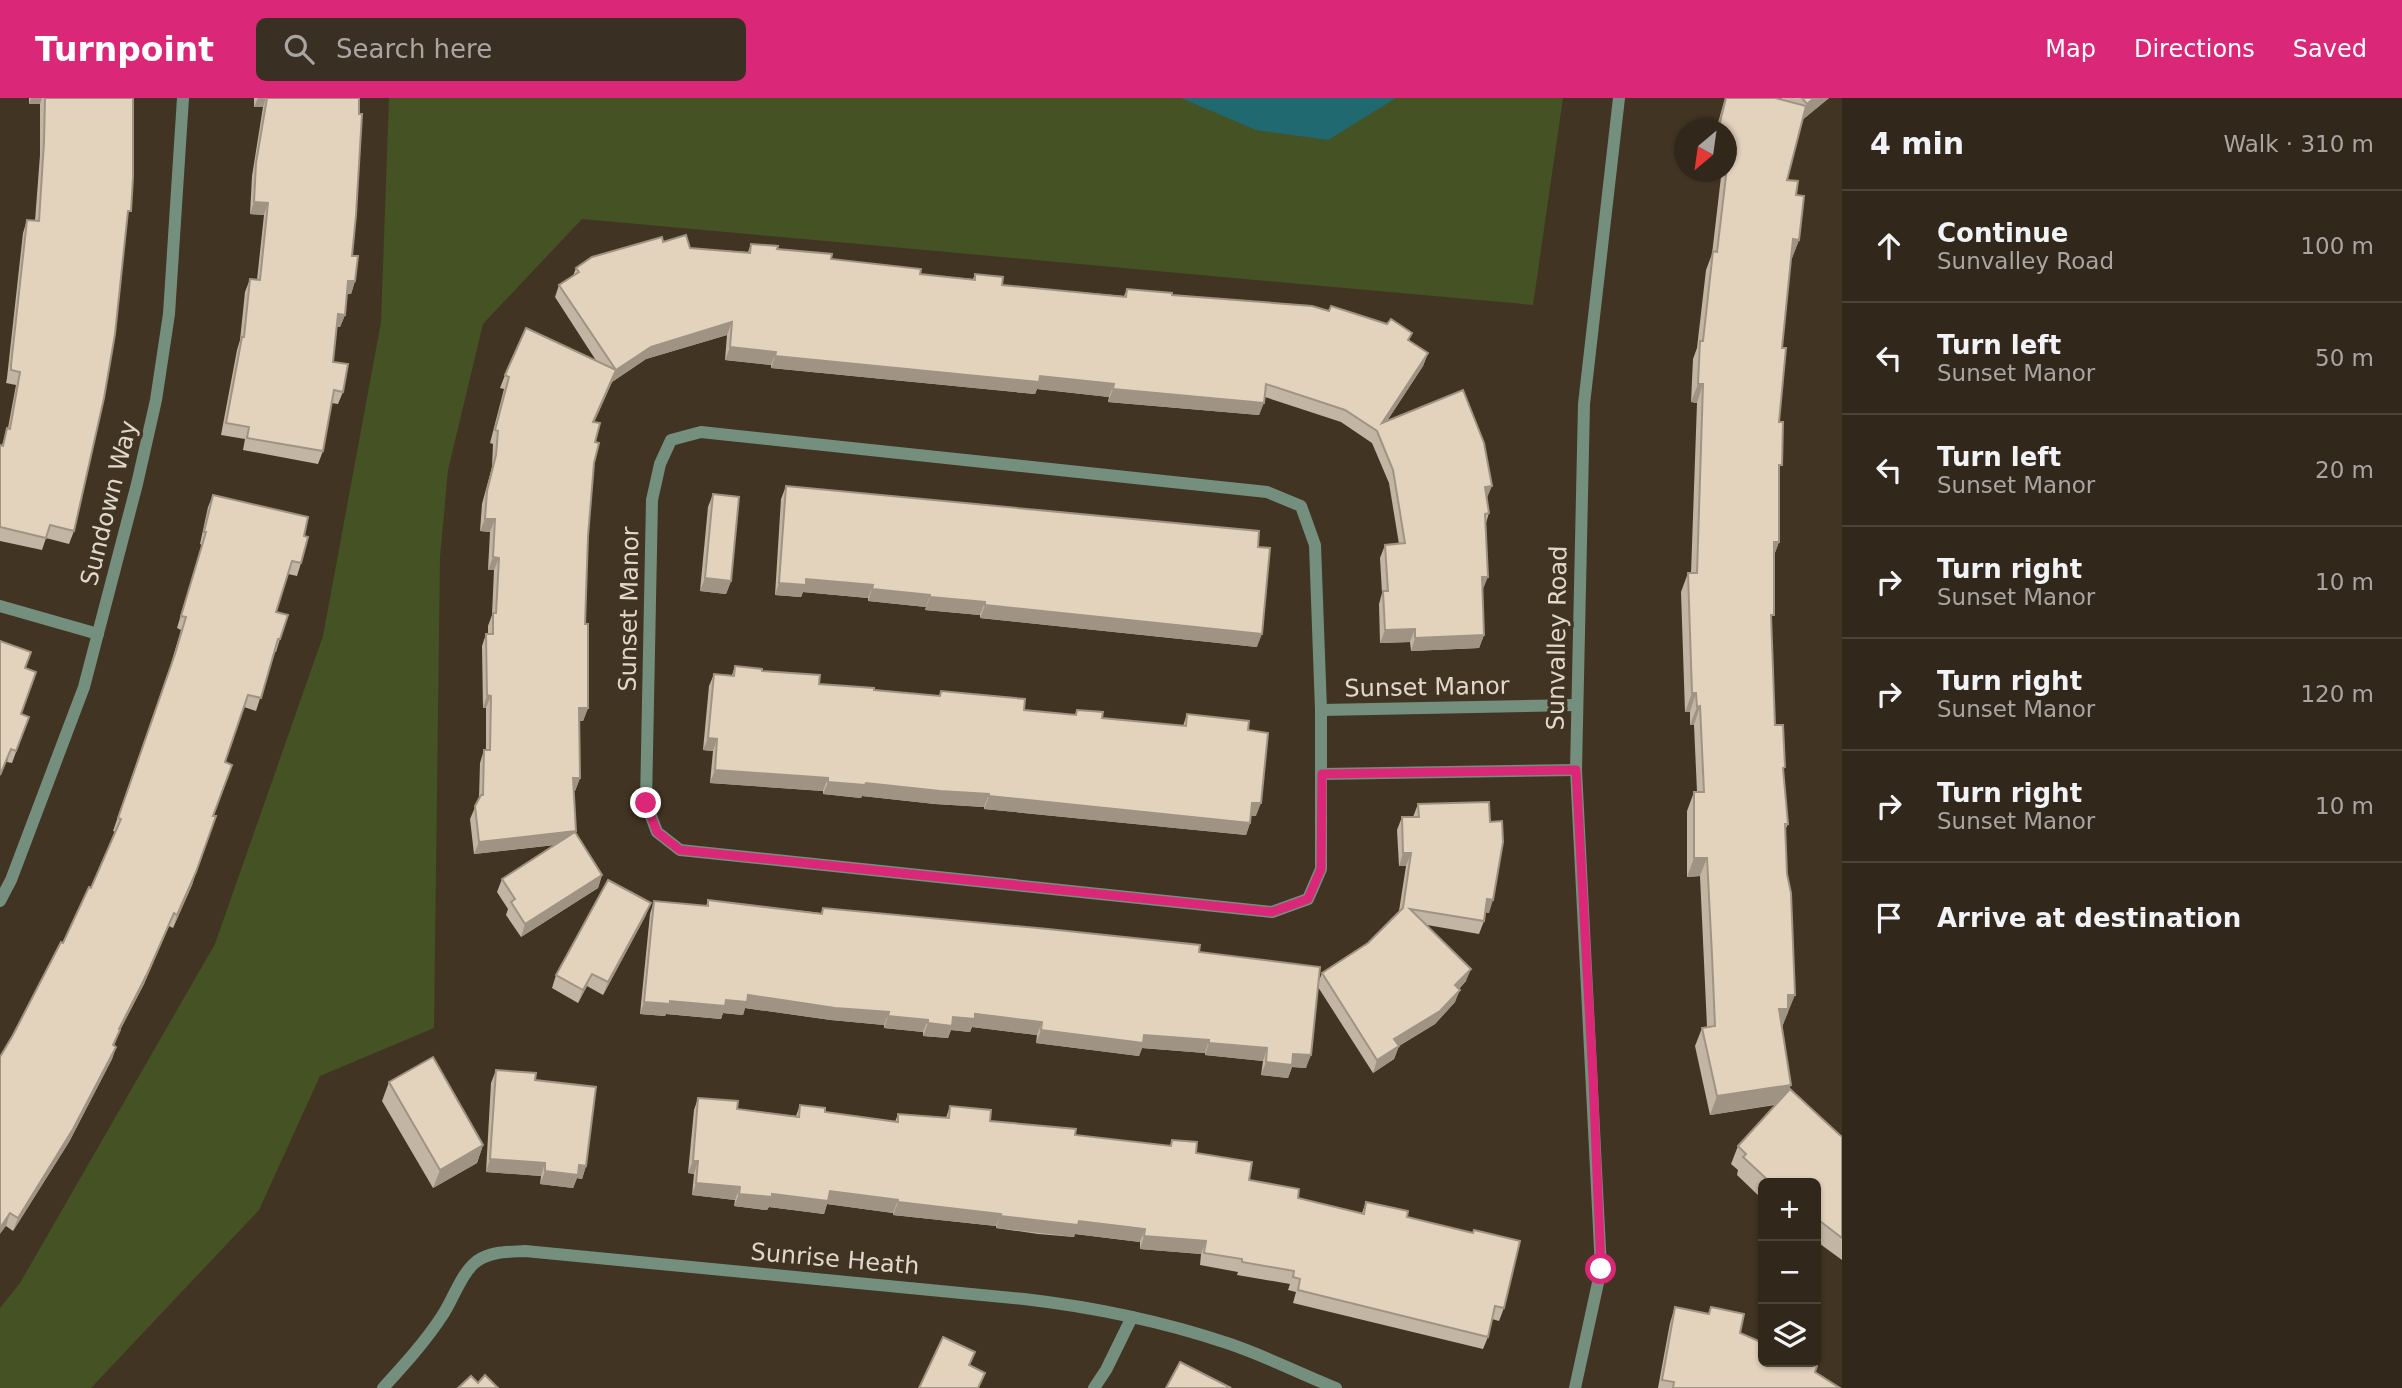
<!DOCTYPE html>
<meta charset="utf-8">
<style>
body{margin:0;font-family:"DejaVu Sans",sans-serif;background:#392f23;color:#f1f3f6}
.controls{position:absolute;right:21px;bottom:21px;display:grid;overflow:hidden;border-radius:10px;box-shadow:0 2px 5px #0004}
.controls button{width:63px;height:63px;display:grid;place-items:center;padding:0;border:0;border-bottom:2px solid #4c4439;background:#31271a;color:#f1f3f6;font:35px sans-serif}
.compass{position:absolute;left:1674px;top:21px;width:63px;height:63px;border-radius:50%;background:#31271a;box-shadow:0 2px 5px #0004;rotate:209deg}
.stop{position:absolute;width:21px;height:21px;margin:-16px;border:5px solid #db2777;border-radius:50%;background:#fff}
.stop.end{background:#db2777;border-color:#fff;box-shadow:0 2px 7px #0008}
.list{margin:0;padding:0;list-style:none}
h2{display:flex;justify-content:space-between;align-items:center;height:91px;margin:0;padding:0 28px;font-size:30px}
h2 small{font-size:23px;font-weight:400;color:#a8a5a2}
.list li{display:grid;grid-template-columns:46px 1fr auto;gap:21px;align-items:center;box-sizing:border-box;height:112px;padding:0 28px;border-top:2px solid #4c4439}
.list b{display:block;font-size:26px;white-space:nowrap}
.list p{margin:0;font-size:23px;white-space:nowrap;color:#a8a5a2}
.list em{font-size:23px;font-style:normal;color:#a8a5a2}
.icon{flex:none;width:38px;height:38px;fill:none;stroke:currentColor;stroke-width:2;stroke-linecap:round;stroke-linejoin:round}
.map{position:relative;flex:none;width:1842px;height:1290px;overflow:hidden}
header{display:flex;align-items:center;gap:42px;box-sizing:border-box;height:98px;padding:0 35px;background:#db2777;color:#fff}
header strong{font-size:33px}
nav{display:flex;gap:38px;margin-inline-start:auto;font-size:24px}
.search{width:490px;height:63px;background:#392f23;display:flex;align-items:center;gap:18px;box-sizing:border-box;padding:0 24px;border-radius:10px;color:#a8a5a2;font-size:26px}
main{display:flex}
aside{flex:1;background:#31271a}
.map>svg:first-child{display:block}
.green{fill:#455224}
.water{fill:#206970}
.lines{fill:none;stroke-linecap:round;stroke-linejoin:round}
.minor{stroke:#748f7e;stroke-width:12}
.wall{fill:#c3b5a3}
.shaded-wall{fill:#9f9484}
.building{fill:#e3d3bd;stroke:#9f9484;stroke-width:2}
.route{stroke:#db2777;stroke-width:9}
.labels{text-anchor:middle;stroke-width:7;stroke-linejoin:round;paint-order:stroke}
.street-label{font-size:24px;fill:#e0d8cd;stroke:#413422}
</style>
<header>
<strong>Turnpoint</strong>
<div class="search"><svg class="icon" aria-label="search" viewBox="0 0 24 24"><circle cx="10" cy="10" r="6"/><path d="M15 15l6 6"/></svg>Search here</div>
<nav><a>Map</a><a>Directions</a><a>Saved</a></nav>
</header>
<main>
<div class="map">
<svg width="1842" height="1290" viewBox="0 0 1842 1290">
<rect width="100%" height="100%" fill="#413422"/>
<path class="green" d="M389,0h1174l-30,207 -951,-86 -99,105 -35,146 -8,87 -6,471 -114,48 -61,134 -168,178h-91v-80l20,-25 195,-339 108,-308 58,-314z"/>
<path class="water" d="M1181,0h215l-68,42 -72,-10z"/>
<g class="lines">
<g class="minor">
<path d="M701,334l566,60 34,14 14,39 6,165v159l-13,30 -36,13 -592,-62 -23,-18 -11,-29 6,-303 8,-36 11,-24z"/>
<path d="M0,508l98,28"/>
<path d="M1321,612l255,-5"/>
<path d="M1322,676l254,-4"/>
<path d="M0,803l11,-21 73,-193 53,-203 19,-84 13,-86 14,-216"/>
<path d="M383,1290c21,-23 42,-46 59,-72 11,-16 19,-43 35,-55 14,-10 32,-9 48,-10l499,48c69,8 137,22 203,44 37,12 73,31 109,45"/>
<path d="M1094,1290l12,-18 26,-53"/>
<path d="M1575,1290l26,-119 -25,-499 8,-366 35,-306"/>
</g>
</g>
<g class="wall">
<path d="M29,0h104l-7,126 -52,307 -5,13 -23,-6 -4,12 -42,-9v-96h2l6,-17 8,-43 -10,-2 1,-5 16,-145 4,-13 8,1 5,-66v-51h-11z"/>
<path d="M254,0h105l-7,158 3,25 -4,13h-5l-1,21 -5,12h-3l-4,35 10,30 -5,12 -7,-1 -8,48 -5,13 -75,-14 2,-11 -24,-4 16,-85 3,-10 5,-48 5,-13 7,1 7,-65 -14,-1 2,-38 11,-69h-9z"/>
<path d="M1725,0h50l7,2 -1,-2h48l-27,22 -15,60 9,15 3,45 -7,18h-1l-9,90 -3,74v120l-5,13 -3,69 4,101 8,48 5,51 -3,6 3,183 -1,1 -5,13 7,63 53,47v123l-26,-19v-58h-53v17l-26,-25 1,-5 -7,-6 7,-18 37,-41 -65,10 -15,-69 7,-18 5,-1 -7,-151 -13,1v-66l7,-19h3l-3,-67h-4v-13h-5l-4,-120 7,-19h3l6,-170 -6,-1 2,-43 4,-11 9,-78 6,-16 9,-77 -16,-2 1,-3h20v-42h-10z"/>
<path d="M663,144l27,6 58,4 3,-8 80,15 89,15 53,5 2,-5 27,11 122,11 3,-7 45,6 237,46 19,12 -5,13 -36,55 100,77 2,15 -3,10 -3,66h-1l2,46 -5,13 -68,3 -1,-9 -30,1 -1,-39 3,-11 -2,-35 5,-13 14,-1 -10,-61 -17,-40 -31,-21 -76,-25 -6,18 -151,-13 1,-5 -72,-8 -2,5 -264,-26v-3l-46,-5 2,-25 -81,24 -34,23 -18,40 1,20 -7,94 -3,88 3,84 -5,13h-4l1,57 -5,13h-1l1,42 27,42 -4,13 -77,49 -15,-22 2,-6 -11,-17 5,-13 53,-34 -81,9 -4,-35 9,-21 1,-35 4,-13h2v-42h-3l-1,-62 4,-12h2v-8l4,-11 2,-45h-6l2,-38 -10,-1 2,-27 10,-37 1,-23 -3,-1 14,-54 -4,-1 5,-13 92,-13 -42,-65 4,-12 14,-9 3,-8z"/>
<path d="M786,388l472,61 -1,100 -277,-29v-3l-55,-5 1,-3 -58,-6v-3l-65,-6 -2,5 -26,-2 6,-96z"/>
<path d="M713,396l18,87 -5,13 -26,-3 8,-84z"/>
<path d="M213,397l91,41 -3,27 -4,13 -9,-2 -12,38 4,27 -4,13h-1l-19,59 -12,-4 -19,55 -12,54 -21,69 -19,43 -4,-2 -25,58 -24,46 -6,16 2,1 -4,12 -43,83 -56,89 -7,-5 7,-191 50,-92 28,-55 25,-56 -3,-1 57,-164 11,-37 -4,-2 25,-83 -2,-1 8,-37z"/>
<path d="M735,568l84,18 120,12 2,-5 83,19 51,5 2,-5 25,8 81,8 4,-12 61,16 8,86h-5l-1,7 -4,12 -262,-26v-2l-49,-3 -73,-8 -1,2 -38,-4v-3l-113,-8 3,-32 -10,-1 6,-64 5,-12 18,1z"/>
<path d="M25,570l-4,46 8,3 -17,46 -5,-1z"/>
<path d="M1418,706l71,109 -4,-1 -1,9 -5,13 -52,-9 39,56 -7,8 -4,13 -20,22 -36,22 -5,13 -21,14 -55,-86 -12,81 -14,-1 -4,11 -27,-3 2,-14 -58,-6v-2l-63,-5 -3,8 -103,-13 1,-8 -65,-8 -2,5 -19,-2 -3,8 -25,-2v-4l-39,-4v-3l-53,-5 -86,-12 -2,7 -20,-2 -2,6 -55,-5 -1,2 -25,-2 10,-100 4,-13 52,5 2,-6 113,13 2,-5 376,44 119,31 4,-10 46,-30 31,-32 7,-45h-7l-2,-36 5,-13h11z"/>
<path d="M646,817l-43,80 -16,-9 -9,17 -26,-15 4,-13z"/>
<path d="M496,972l39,10 51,86 -4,13 -5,-1 -4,10 -33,-4 1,-8 -55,-4 5,-89z"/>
<path d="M389,984l94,63 -6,18 -44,25 -51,-87z"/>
<path d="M698,1000l39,11 59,7 4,-11 25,7 70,10 3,-8 48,4 4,-12 40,15 85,14 95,11 2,-6 77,40 49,18 64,15 4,-11 41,15 97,91 -5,13 -7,-2 -4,18 -5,12 -190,-46 3,-11 -8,-2 2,-6 -53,-9 1,-3 -38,-7 1,-11 -61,-5v-7l-65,-8 -1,3 -36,-3 -42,-6v-2l-103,-11v-2l-66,-9 -3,10 -55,-7 -2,3 -33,-4 1,-6 -43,-5 2,-21 -6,-1 6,-63z"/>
<path d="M1675,1209l33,7 3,-7 29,26 75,39 25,16h-182l12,-65z"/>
</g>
<g class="shaded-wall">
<path d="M31,0h11l-2,6h-11z"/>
<path d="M258,0h8l-3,9h-9z"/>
<path d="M1814,0h15l-29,24 7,-18z"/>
<path d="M254,104l14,1 -4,12 -14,-1z"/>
<path d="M1793,141l6,1 -7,18h-6z"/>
<path d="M348,183h7l-4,13 -8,-1z"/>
<path d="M338,216l7,1 -5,12h-7z"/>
<path d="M732,224l-5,13 -81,24 -34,23 -23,52 27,-64 35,-23z"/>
<path d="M730,249l46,5 -5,13 -46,-5z"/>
<path d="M1428,255l-5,13 -46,70 5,-13z"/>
<path d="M775,258l265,20 74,8 -5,13 -72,-8 -2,5 -264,-26z"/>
<path d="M1698,286h5l-6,19 -6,-1z"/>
<path d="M1113,291l151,14 -5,12 -151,-13z"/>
<path d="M1492,388l-5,12 -2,-11z"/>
<path d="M485,421h10l-5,13 -10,-1z"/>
<path d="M1774,444h5l-7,19z"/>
<path d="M493,459l6,1 -5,12h-6z"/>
<path d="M1482,479h6l-5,12 -6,1z"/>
<path d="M705,480l26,3 -5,13 -26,-3z"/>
<path d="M806,481l67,6 -5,13 -65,-6 -2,5 -26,-2 4,-12z"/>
<path d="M872,491l58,6 -4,12 -58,-6z"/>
<path d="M930,499l55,5 -5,13 -55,-5z"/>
<path d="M985,507l277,29 -5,13 -277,-29z"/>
<path d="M1415,531l-5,13 -30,1 5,-13z"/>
<path d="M1484,537l-5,13 -68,3 4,-13z"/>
<path d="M1692,595h4l-6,19h-5z"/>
<path d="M487,597l4,1 -5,12h-3z"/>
<path d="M1700,608l-6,19h-4l7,-18z"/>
<path d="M579,610h9l-5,13h-8z"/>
<path d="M708,640l9,1 -4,12 -10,-1z"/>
<path d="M715,672l113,8 -5,13 -113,-8z"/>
<path d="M573,680h7l-5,13h-7z"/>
<path d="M828,684l38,1 123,11 -5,13 -49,-3 -73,-8 -1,2 -38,-4z"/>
<path d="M989,698l261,27 -4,12 -262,-26z"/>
<path d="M1252,705h9l-5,13h-8z"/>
<path d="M576,733l-5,12 -97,11 5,-12z"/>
<path d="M1403,755h8l-5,13h-7z"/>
<path d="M1694,760h13l-7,18 -13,1z"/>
<path d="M196,774l-4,13 -19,43 4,-13z"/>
<path d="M602,777l-4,13 -77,49 4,-13z"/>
<path d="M1487,801l6,1 -4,13 -6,-1z"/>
<path d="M651,805l-5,12 -43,80 5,-13z"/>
<path d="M174,815l-30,71 -30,58 5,-13z"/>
<path d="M1471,871l-5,12 -16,17 5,-13z"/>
<path d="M592,876l-5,12 -9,17 5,-13z"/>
<path d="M1460,892l-5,12 -20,22 -46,28 5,-13z"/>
<path d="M748,897l141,17 -5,13 -53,-5 -86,-12 -2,7 -20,-2 -2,6 -55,-5 -1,2 -25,-2 4,-12 82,-2z"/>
<path d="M1788,897h7l-13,32 -3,-18z"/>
<path d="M975,916l67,8 -5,13 -65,-8 -2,5 -19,-2 -3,8 -25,-2 5,-13 25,-6z"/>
<path d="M888,918l40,4 -5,12 -39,-4z"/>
<path d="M1041,932l103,5 65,5 -4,13 -63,-5 -3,8 -103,-13z"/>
<path d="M1209,945l58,5 -4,13 -58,-6z"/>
<path d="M1399,948l-5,13 -21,14 4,-13z"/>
<path d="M116,949l-4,12 -43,83 -56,89 5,-13z"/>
<path d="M1293,956l18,1 -5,13 -14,-1 -4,11 -27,-3 5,-13z"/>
<path d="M1791,987l-7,18 -74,12 7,-19z"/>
<path d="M483,1047l-6,18 -44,25 7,-18z"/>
<path d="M490,1061l55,4 -4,13 -55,-4z"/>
<path d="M693,1063h5l-4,13 -6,-1z"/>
<path d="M579,1067l7,1 -4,13 -5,-1 -4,10 -33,-4 5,-13z"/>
<path d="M696,1085l44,4 -5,13 -43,-5z"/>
<path d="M830,1093l68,9 -5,13 -66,-9 -3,10 -55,-7 -2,3 -33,-4 5,-12h33z"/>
<path d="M898,1104l103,12 -5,12 -103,-11z"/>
<path d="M10,1115l-4,13 -6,8v-6z"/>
<path d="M1000,1118l79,5 66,8 -5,13 -65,-8 -1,3 -78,-9z"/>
<path d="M1144,1138l62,5 -5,13 -61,-5z"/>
</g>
<g class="building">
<path d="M45,0h88v79l-2,34h-3l-13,123 -11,64 -30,133 -24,-6 -4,13 -46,-11v-82l3,1 4,-18 3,1 10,-57 -9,-2v-5l16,-145 12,1 5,-79z"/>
<path d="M267,0h92v16h3l-6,101 -4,41h6l-3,25h-7l-3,34 -7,-1 -5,48 15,2 -5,28 -9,-2 -11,61 -76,-13 2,-11 -23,-4 16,-86h2l6,-58 10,1 8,-77 -14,-1 2,-39z"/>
<path d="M1726,0h49l31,8 -19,74 11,1 -2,14 8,1 -5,44 -6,-1 -11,109h4l-7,74h4l-1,43h-3v77h-5v73h-3l4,110h8l2,42 -2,1 5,56h-3l2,50 4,19 4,102h-7v14h-9l12,76 -74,11 -15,-68 13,-2 -3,-71 -5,-97h-13v-66h10l-4,-86 -3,1 -1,-14h-4l-4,-120h9l6,-189h-5l2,-43h3l10,-90 4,1 11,-93h-2v-29h-8z"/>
<path d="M1802,0h12l-7,6z"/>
<path d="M686,137l4,13 60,5 1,-9 27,2 -1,3 55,5 -1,5 90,10 -1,5 55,6v-6l28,3 -1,8 124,12 1,-8 45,4v2l140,11 17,5 2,-5 56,18 4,-5 21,14 -4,7 20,13 -46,70 81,-33 21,53 8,43 -7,1 4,26 -4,1 3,63h-6l2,58 -69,3v-9l-30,1 -2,-39h5l-3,-46 20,-2 -12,-73 -16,-39 -32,-21 -79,-26 -2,19 -151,-14 1,-5 -74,-8 -1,6 -264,-26 1,-4 -46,-5 2,-25 -81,25 -35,23 -57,-85 20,-13 -3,-4 16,-11 70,-20 1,5z"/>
<path d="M526,230l90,42 -23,52 7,1 -5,19 4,1 -5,20 -6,73 -3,88h3v84h-9l1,70h-7l3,53 -97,11 -4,-36 6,-11h2l1,-45h6l1,-54 -4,-1 -1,-61h7v-21h3l3,-55 -6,-1 2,-38h-10l2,-28 9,-36 2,-24 -3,-1 14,-53 -4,-2z"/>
<path d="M786,388l473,45 -1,16 12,1 -8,86 -277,-29v-3l-55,-5v-2l-58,-6 1,-4 -67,-6v6l-27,-2z"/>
<path d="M713,396l26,3 -8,84 -26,-3z"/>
<path d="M213,397l95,22 -4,19 4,1 -7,26 -9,-2 -16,51 12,3 -8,24h-2l-17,59 -13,-3 -23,67 7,3 -19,51h3l-20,56 -19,43 -3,-2 -26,59 -29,57 1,1 -7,15 3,2 -43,82 -55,89 -8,-5 -10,15v-171l13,-22 48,-93 2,1 26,-56 2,1 30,-69 -3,-1 57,-164 11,-37 -5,-1 25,-84h-2z"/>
<path d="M0,543l31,11 -6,16 11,4 -15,42 8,3 -13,34 -5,-2 -11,26z"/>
<path d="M735,568l27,3v2l58,4 -1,9 55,4v2l66,6 1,-5 84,8 -1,11 52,5 1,-5 26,2 -1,6 84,8 1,-12 62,7 -1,9 20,3 -7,70h-9l-2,20 -261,-27v-2l-49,-3 -74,-8 -1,2 -37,-3v-4l-113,-8 2,-31 -9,-1 6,-64 20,2z"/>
<path d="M1489,704l1,20 12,-1 1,21 -10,58 -6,-1 -3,22 -74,-12 61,60 -16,16 5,5 -20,21 -46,28 5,7 -22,14 -55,-87 46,-30 35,-35 8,-55h-8l-1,-36h17l-1,-13z"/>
<path d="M575,734l27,43 -77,49 -14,-22 4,-3 -13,-20z"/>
<path d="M608,782l43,23 -43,79 -16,-8 -9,16 -27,-15z"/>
<path d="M708,802l114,14 1,-6 225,21 152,16 -1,7 121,15 -9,88 -18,-1 -1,11 -26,-3 1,-14 -58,-5v-3l-65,-5 -1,8 -102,-13 1,-8 -67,-8v5l-22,-2 -1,9 -24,-3v-3l-40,-4 1,-4 -54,-4 -87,-13 -1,7 -21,-2 -1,6 -55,-5v3l-26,-2 10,-101 54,5z"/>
<path d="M433,959l50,88 -43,25 -51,-88z"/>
<path d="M496,972l40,3 -1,7 61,7 -10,79 -7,-1 -1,10 -33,-4v-8l-55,-4z"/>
<path d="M1790,991l52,48v101l-26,-20v-35h-45l-28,-26 3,-3 -8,-8z"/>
<path d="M698,1000l40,3 -1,8 62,8 1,-12 25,3v4l73,10v-8l51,4 1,-12 41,4 -1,11 86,8 -1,6 96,11 1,-6 25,2 -1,11 56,9 -3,18 50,9 -1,9 66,16 2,-12 42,9 -1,6 66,16 1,-3 46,11 -16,67 -9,-2 -7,31 -190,-47 2,-11 -7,-2 1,-6 -52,-9v-3l-38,-6 2,-12 -62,-5 1,-7 -66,-8 -1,4 -35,-4 -43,-5 1,-2 -103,-12v-2l-68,-9 -2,10 -56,-7v3l-33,-3 1,-7 -44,-4 2,-22h-5z"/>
<path d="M1675,1209l34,7 2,-7 33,7 -4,19 23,10v19h44l10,4 -2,6 25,16h-167l1,-6 -12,-2z"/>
<path d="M943,1239l32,15 -6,13 16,8 -7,15h-59z"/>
<path d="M1180,1264l51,26h-65z"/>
<path d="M485,1277l13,13h-40l13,-12 7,7z"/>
</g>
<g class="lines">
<path class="route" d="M646,705l11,29 23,18 592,62 36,-13 13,-30 1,-95 254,-4 17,308 8,191"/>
</g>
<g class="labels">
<g class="street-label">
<text transform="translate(109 405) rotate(-76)" y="8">Sundown Way</text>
<text transform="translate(629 511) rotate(-89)" y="8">Sunset Manor</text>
<text transform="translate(1557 540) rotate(-89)" y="8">Sunvalley Road</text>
<text transform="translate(1427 589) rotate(-1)" y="8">Sunset Manor</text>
<text transform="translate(835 1161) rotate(5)" y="8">Sunrise Heath</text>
</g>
</g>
</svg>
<div class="controls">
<button>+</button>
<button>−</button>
<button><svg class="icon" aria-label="layers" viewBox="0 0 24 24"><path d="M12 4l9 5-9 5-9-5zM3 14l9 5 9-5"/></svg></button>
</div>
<svg class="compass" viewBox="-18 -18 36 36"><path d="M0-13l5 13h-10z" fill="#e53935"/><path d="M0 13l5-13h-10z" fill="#a8a5a2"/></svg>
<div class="stop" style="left:1601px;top:1171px"></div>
<div class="stop end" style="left:646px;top:705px"></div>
</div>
<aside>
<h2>4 min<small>Walk · 310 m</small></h2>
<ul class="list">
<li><svg class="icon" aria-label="ahead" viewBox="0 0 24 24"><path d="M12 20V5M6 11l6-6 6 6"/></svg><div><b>Continue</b><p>Sunvalley Road</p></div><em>100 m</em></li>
<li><svg class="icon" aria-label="left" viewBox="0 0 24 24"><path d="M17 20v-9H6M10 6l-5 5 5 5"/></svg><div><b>Turn left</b><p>Sunset Manor</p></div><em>50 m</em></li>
<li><svg class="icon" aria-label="left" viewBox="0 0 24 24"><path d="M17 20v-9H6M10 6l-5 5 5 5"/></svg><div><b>Turn left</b><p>Sunset Manor</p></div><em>20 m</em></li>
<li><svg class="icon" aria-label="right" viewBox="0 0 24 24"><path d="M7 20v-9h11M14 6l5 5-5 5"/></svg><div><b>Turn right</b><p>Sunset Manor</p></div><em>10 m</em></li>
<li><svg class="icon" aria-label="right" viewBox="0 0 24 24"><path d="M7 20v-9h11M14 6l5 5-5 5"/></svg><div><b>Turn right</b><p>Sunset Manor</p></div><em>120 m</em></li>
<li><svg class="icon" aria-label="right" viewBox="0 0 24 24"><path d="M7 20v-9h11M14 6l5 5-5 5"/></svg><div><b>Turn right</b><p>Sunset Manor</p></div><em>10 m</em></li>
<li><svg class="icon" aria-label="arrive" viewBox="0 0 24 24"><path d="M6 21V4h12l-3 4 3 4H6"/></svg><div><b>Arrive at destination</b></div></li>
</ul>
</aside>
</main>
